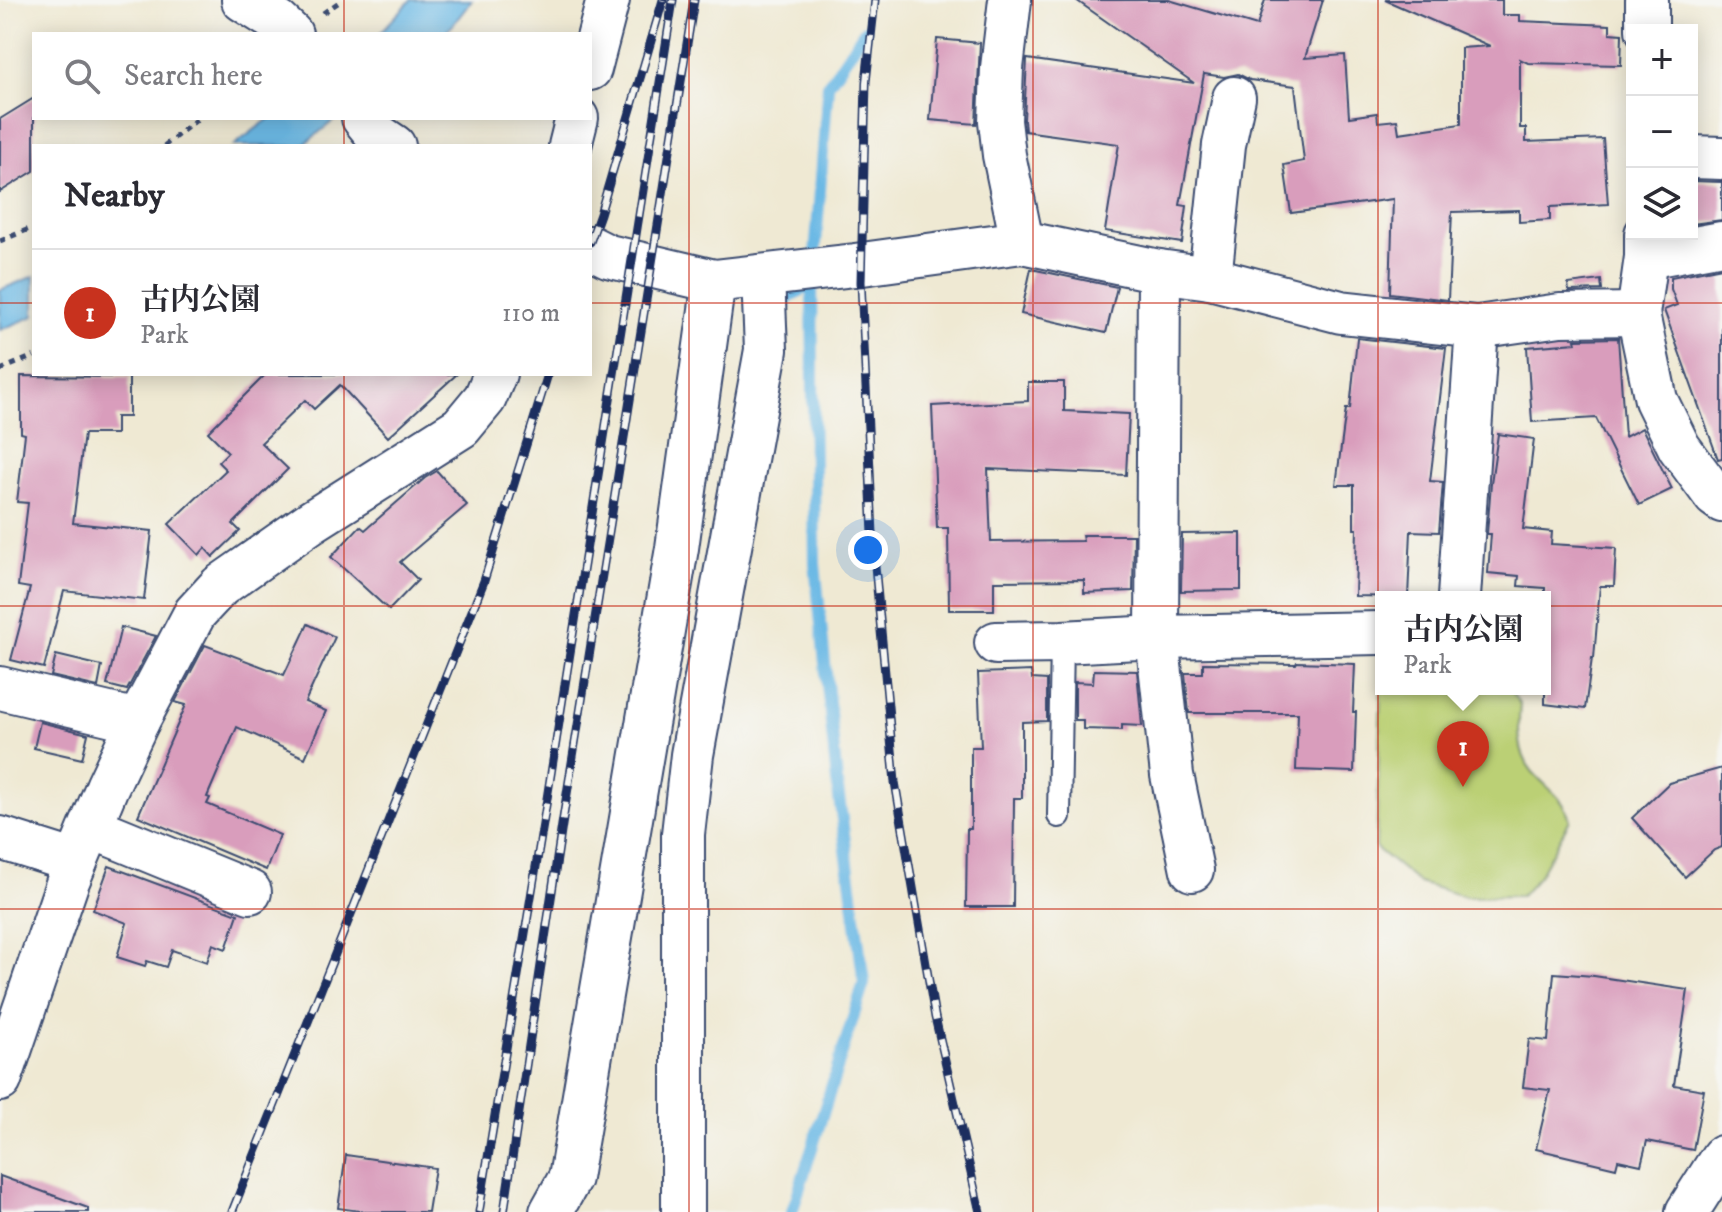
<!DOCTYPE html>
<meta charset="utf-8">
<style>
body{margin:0;font-family:"IM FELL DW Pica","Noto Serif JP",serif;background:#f7f7f7;color:#2b2b33}
.controls{position:absolute;right:24px;top:24px;display:grid;overflow:hidden;border-radius:0px;box-shadow:0 4px 20px #0003}
.controls button{width:72px;height:72px;display:grid;place-items:center;padding:0;border:0;border-bottom:2px solid #e1e1e2;background:#fff;color:#2b2b33;font:40px sans-serif}
.you{position:absolute;left:868px;top:550px;width:28px;height:28px;margin:-20px;border:6px solid #fff;border-radius:50%;background:#1a73e8;box-shadow:0 0 0 12px #1a73e833}
.badge{display:grid;place-items:center;width:52px;height:52px;border-radius:50%;background:#c8321e;color:#fff;font-size:26px;font-weight:700}
.pin{position:absolute;translate:-50% -66px;filter:drop-shadow(0 2px 4px #0008)}
.pin::after{content:'';position:absolute;top:42px;width:28px;height:24px;background:inherit;clip-path:polygon(0 0,100% 0,50% 100%)}
.popup{position:absolute;left:1375px;top:591px;width:176px;height:104px;box-sizing:border-box;display:grid;place-content:center;border-radius:0px;background:#fff;filter:drop-shadow(0 2px 6px #0005);font-size:26px;white-space:nowrap;color:#7c7c81}
.popup b{font-size:30px;color:#2b2b33}
.popup::after{content:'';position:absolute;left:50%;top:100%;margin-left:-16px;border:16px solid transparent;border-top-color:#fff}
.list{margin:0;padding:0;list-style:none}
h2{display:flex;justify-content:space-between;align-items:center;height:104px;margin:0;padding:0 32px;font-size:34px}
h2 small{font-size:26px;font-weight:400;color:#7c7c81}
.list li{display:grid;grid-template-columns:52px 1fr auto;gap:24px;align-items:center;box-sizing:border-box;height:128px;padding:0 32px;border-top:2px solid #e1e1e2}
.list b{display:block;font-size:30px;white-space:nowrap}
.list p{margin:0;font-size:26px;white-space:nowrap;color:#7c7c81}
.list em{font-size:26px;font-style:normal;color:#7c7c81}
.icon{flex:none;width:44px;height:44px;fill:none;stroke:currentColor;stroke-width:2;stroke-linecap:round;stroke-linejoin:round}
.map{position:relative;flex:none;width:1722px;height:1212px;overflow:hidden}
.search{position:absolute;background:#fff;box-shadow:0 4px 20px #0003;left:32px;top:32px;width:560px;height:88px;display:flex;align-items:center;gap:20px;box-sizing:border-box;padding:0 28px;border-radius:0px;color:#7c7c81;font-size:30px}
.panel{position:absolute;background:#fff;box-shadow:0 4px 20px #0003;left:32px;top:144px;width:560px;height:232px;border-radius:0px}
.map>svg:first-child{display:block}
.green{fill:#bbd074;stroke:#6b8069;stroke-width:2}
.water{fill:#6cb9e5;stroke:#4474a2;stroke-width:2}
.lines{fill:none;stroke-linecap:round;stroke-linejoin:round}
.stream{stroke:#6cb9e5;stroke-width:12}
.building{fill:#d99dbc}
.service-casing{stroke:#3b4b70;stroke-width:26}
.minor-casing{stroke:#3b4b70;stroke-width:46}
.path{stroke:#3b4b70;stroke-width:5;stroke-dasharray:6 6;stroke-linecap:butt}
.service{stroke:#fff;stroke-width:22}
.minor{stroke:#fff;stroke-width:42}
.rail-casing{stroke:#1b2f5e;stroke-width:9}
.rail{stroke:#f6f6f2;stroke-width:6;stroke-dasharray:18;stroke-linecap:butt}
.grid{fill:none;stroke:#c8321e;stroke-width:2;stroke-opacity:0.55}
</style>
<div class="map">
<svg width="1722" height="1212" viewBox="0 0 1722 1212">
<rect width="100%" height="100%" fill="#f6f6f2"/>
<filter id="ink" filterUnits="userSpaceOnUse"><feTurbulence type="fractalNoise" baseFrequency=".0125" numOctaves="2"/><feDisplacementMap in="SourceGraphic" scale="16" xChannelSelector="R" yChannelSelector="G"/><feConvolveMatrix kernelMatrix="1 2 1 2 8 2 1 2 1" color-interpolation-filters="sRGB"/></filter>
<filter id="wash" filterUnits="userSpaceOnUse"><feTurbulence type="fractalNoise" baseFrequency=".006" numOctaves="4" result="noise"/><feDisplacementMap in="SourceGraphic" scale="32" xChannelSelector="R" yChannelSelector="G"/><feGaussianBlur stdDeviation="1.8" result="paint"/><feColorMatrix in="noise" values="0 0 0 0 0 0 0 0 0 0 0 0 0 0 0 0 0 1.4 0 .05"/><feComposite in="paint" operator="in"/></filter>
<g filter="url(#wash)">
<rect width="100%" height="100%" fill="#efe9d3"/>
<path class="green" d="M1381,689h128l11,15c-2,21 -3,49 12,67 15,18 32,25 38,49l-31,56 -18,20 -54,1 -48,-14 -43,-35z"/>
<g class="water">
<path d="M411,0h61l-20,26 -9,8h-64z"/>
<path d="M270,118h67l-35,28h-69z"/>
<path d="M34,276v40l-34,14v-40z"/>
</g>
<g class="lines">
<g class="stream">
<path d="M815,257l13,-172 37,-55"/>
<path d="M782,319l4,-20 26,-15 3,280 22,218 27,201 -72,229"/>
</g>
</g>
<g id="blocks">
<g class="building">
<path d="M1076,0h93l88,26 8,-26h58l-18,58 40,-3 4,62 28,-4 1,9 19,-2 2,13 62,-9v-76l29,-2 -105,-46h117v15h18v6l90,4v8l12,1 -1,31 -93,-2 -8,-4v69h6v14l77,-3 5,65 -58,3v13l-31,2v-12l-67,2 -4,88 -58,-7 3,-94 -102,14 -7,-48 20,-4 -9,-75 -45,-6 -12,-6 -14,3 -20,-3 -24,131 7,1 -5,37 -77,-12 14,-87 -94,-13 -1,-11 3,-61 167,24z"/>
<path d="M937,39l43,4 -4,81 -46,-4z"/>
<path d="M34,98v73l-34,21v-73z"/>
<path d="M1692,181l30,1v38l-30,4z"/>
<path d="M1722,267v191l-4,1 -54,-149 13,-5 -6,-16v-12z"/>
<path d="M1031,269l86,18 -11,46 -85,-19z"/>
<path d="M1601,280l1,10 -33,1 -1,-7z"/>
<path d="M1357,338l89,10 -16,133 13,1 -4,50 -28,-1 -3,66 -53,-1 2,-67h-3v-44h-18l10,-76h4z"/>
<path d="M1618,338l7,99 17,-9 30,61 -33,16 -43,-87 -64,4 -5,-75 49,-4 -1,-4z"/>
<path d="M266,374h191l-69,63 -48,-52 -26,24 -9,-9 -44,43 27,26 -55,55 7,7 -27,26 -8,-9 -6,7 -30,-31 57,-54 -8,-8 10,-10 -20,-20z"/>
<path d="M21,376l108,1v40h-13v17h-32l-11,89 79,8 -8,69 -80,-9 -20,77 -33,-8 19,-72 -12,-2 10,-83 -11,-1 8,-68 -4,-1z"/>
<path d="M1028,382h36v29l65,3 -3,61 -138,-6 3,73 92,-1 -1,-6h52l-1,56 -49,2v-13l-90,1v29h-45l-1,-82h-11l-5,-122 96,-5z"/>
<path d="M1498,434l36,5 -11,90 29,3 -1,12 65,4 -2,38h-14l-6,72h-2l-7,51 -40,-5v-116l-27,-2 1,-10 -31,-3 3,-39h-4l4,-51z"/>
<path d="M437,471l30,34 -67,57 18,18 -29,30 -58,-53 29,-31 5,4 60,-52z"/>
<path d="M1241,533v57l-60,1 1,-57z"/>
<path d="M308,624l27,13 -30,65 21,9 -21,47 -68,-31 -30,70 3,1 -3,6 73,31 -14,35 -128,-54 48,-111 -11,-3 30,-57 79,30z"/>
<path d="M121,627l35,9 -29,54 -20,-5z"/>
<path d="M56,655l46,11 -4,21 -47,-11z"/>
<path d="M1297,662l58,2 -2,48h3l-2,60 -58,-2 2,-57h-109l-4,-40h18v-10l93,1z"/>
<path d="M1094,670l43,1 5,55 -20,-1v5l-39,-1v-9h-8v-38l18,1z"/>
<path d="M1031,671l1,8 15,1v41l-25,1v76h-8l-1,109h-47l1,-78h4v-82h10l-3,-74z"/>
<path d="M40,722l48,12 -6,25 -48,-11z"/>
<path d="M1722,768v79l-8,3 -29,27 -53,-59 37,-35z"/>
<path d="M109,866l129,48 -12,35 -13,-5 -6,18 -35,-12 -6,17 -19,-6 -2,5 -28,-9 10,-34 -34,-13z"/>
<path d="M1554,973l40,3 94,14 -14,95 30,5 -11,60 -46,-9 -6,24 -23,-5 -2,8 -80,-19 14,-59 -27,-3 6,-48 19,2z"/>
<path d="M346,1155l89,13 -7,44h-62l-28,-4z"/>
<path d="M0,1176l88,32v4h-88z"/>
</g>
</g>
</g>
<g filter="url(#ink)">
<use href="#blocks" fill-opacity="0" stroke="#3b4b70" stroke-width="2"/>
<g class="lines">
<g class="service-casing">
<path id="service" d="M1059,816l3,-174"/>
</g>
<g class="minor-casing">
<g id="minor">
<path d="M243,0l35,22 13,12"/>
<path d="M1010,0l-8,68 -2,53 4,34 18,87"/>
<path d="M1647,30v-30"/>
<path d="M590,69l18,-69"/>
<path d="M363,118l13,16 18,12"/>
<path d="M570,146l7,-28"/>
<path d="M1692,157l30,1"/>
<path d="M590,247l18,9 106,25 141,-16 167,-23 137,29 51,7 131,34 136,15 83,-12 78,-1 18,86 23,47 36,49 7,5"/>
<path d="M1646,257l76,-14"/>
<path d="M1159,271l-2,366 15,138 20,95"/>
<path d="M1210,278l14,-133 10,-47"/>
<path d="M1638,314l8,-57v-23"/>
<path d="M1459,597l18,-270"/>
<path d="M996,643l66,-1 95,-5 224,-4"/>
<path d="M0,688l138,33"/>
<path d="M91,827l159,65"/>
<path d="M0,838l76,24"/>
<path d="M0,1080l68,-199 39,-94 31,-66 57,-108 25,-27 91,-64 150,-95 24,-29 10,-24"/>
<path d="M551,1212l19,-34 107,-630 37,-267"/>
<path d="M683,1212v-378l9,-79 74,-405 -3,-74"/>
<path d="M1687,1212l35,-55"/>
</g>
</g>
<g class="path">
<path d="M323,13l19,-13"/>
<path d="M164,146l35,-28"/>
<path d="M0,241l34,-14"/>
<path d="M0,370l34,-14"/>
</g>
<use href="#service" class="service"/>
<use href="#minor" class="minor"/>
<g class="rail-casing">
<g id="rail">
<path d="M875,0l-9,82 -5,200 13,273 21,227 40,235 45,195"/>
<path d="M590,242l10,-28 63,-214"/>
<path d="M232,1212l252,-631 64,-207"/>
<path d="M479,1212l64,-388 130,-824"/>
<path d="M504,1212l58,-387 132,-825"/>
</g>
</g>
<use href="#rail" class="rail"/>
</g>
</g>
<path class="grid" d="M344,0v34M689,0v1212M1033,0v1212M1378,0v1212M344,118v28M0,303h34M590,303h1132M344,374v838M0,606h1722M0,909h1722"/>
</svg>
<div class="controls">
<button>+</button>
<button>−</button>
<button><svg class="icon" aria-label="layers" viewBox="0 0 24 24"><path d="M12 4l9 5-9 5-9-5zM3 14l9 5 9-5"/></svg></button>
</div>
<div class="you"></div>
<div class="pin badge" style="left:1463px;top:787px">1</div>
<div class="popup"><b>古内公園</b>Park</div>
<div class="search"><svg class="icon" aria-label="search" viewBox="0 0 24 24"><circle cx="10" cy="10" r="6"/><path d="M15 15l6 6"/></svg>Search here</div>
<section class="panel">
<h2>Nearby<small></small></h2>
<ul class="list">
<li><span class="badge">1</span><div><b>古内公園</b><p>Park</p></div><em>110 m</em></li>
</ul>
</section>
</div>
